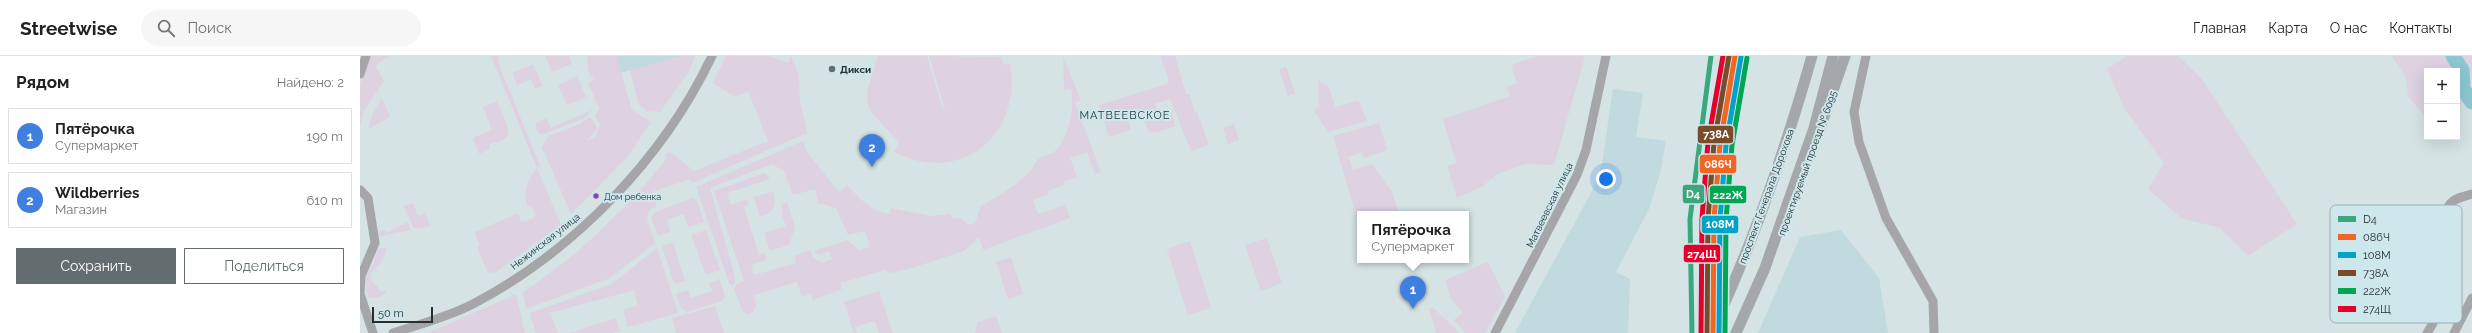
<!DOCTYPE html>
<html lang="ru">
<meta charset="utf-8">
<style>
body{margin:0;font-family:Raleway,sans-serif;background:#f6f6f6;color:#202124}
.controls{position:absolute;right:12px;top:12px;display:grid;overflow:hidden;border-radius:0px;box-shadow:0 4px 16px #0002}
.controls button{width:36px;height:36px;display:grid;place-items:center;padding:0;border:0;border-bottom:1px solid #e0e0e0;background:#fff;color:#202124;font:20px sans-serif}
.scale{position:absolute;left:12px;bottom:10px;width:61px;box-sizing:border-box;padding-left:4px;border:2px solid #252e30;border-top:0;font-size:11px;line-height:14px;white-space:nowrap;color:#252e30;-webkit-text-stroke:3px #cee7ec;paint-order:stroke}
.you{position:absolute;left:1246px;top:123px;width:14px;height:14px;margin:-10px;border:3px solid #fff;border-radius:50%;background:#1a73e8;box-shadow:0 0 0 6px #1a73e833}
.badge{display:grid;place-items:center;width:26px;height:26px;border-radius:50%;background:#636d6f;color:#fff;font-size:13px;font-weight:700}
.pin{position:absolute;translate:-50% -33px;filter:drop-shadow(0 1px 2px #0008)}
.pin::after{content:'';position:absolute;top:21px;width:14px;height:12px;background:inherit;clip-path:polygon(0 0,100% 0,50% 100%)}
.popup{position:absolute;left:997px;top:155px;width:112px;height:52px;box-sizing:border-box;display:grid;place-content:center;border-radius:0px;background:#fff;filter:drop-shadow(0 1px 3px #0005);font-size:13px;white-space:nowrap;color:#757577}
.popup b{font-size:15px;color:#202124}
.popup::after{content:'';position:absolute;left:50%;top:100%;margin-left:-8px;border:8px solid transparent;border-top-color:#fff}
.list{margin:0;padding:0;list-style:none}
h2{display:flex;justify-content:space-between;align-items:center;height:52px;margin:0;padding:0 16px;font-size:17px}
h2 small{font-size:13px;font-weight:400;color:#757577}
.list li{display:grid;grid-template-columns:26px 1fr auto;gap:12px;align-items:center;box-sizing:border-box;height:56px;margin:0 8px 8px;padding:0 8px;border:1px solid #e0e0e0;border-radius:0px}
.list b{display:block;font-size:15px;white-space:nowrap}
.list p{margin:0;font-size:13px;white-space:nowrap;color:#757577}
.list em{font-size:13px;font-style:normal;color:#757577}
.actions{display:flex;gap:8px;padding:12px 16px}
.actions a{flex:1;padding:9px 0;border:1px solid #636d6f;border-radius:0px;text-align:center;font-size:14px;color:#636d6f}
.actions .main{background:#636d6f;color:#fff}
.icon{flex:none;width:22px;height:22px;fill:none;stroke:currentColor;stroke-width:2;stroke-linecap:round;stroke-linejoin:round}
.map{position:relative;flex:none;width:2112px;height:277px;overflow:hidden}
header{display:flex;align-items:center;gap:24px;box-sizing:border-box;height:56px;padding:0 20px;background:#fff;border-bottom:1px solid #e0e0e0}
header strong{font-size:19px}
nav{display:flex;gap:22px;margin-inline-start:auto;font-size:14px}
.search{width:280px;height:36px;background:#f6f6f6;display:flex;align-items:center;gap:10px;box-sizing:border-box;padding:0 14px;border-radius:22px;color:#757577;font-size:15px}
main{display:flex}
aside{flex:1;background:#fff}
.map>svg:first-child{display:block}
.built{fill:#c1dadf}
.green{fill:#ddd1e2}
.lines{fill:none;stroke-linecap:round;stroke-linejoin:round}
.river{stroke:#8bc8d2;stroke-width:15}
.minor{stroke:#a6a6a8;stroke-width:9}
.major{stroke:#a5a8ab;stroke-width:11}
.rail-1-casing{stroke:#cee7ec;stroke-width:8}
.rail-2-casing{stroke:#cee7ec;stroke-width:8}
.rail-3-casing{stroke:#cee7ec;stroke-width:8}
.rail-4-casing{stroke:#cee7ec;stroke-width:8}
.rail-5-casing{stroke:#cee7ec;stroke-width:8}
.rail-6-casing{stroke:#cee7ec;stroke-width:8}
.rail-1{stroke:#3ca77c;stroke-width:5}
.rail-2{stroke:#f26522;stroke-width:5}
.rail-3{stroke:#02a3c6;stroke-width:5}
.rail-4{stroke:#7a4b2a;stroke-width:5}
.rail-5{stroke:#00a651;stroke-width:5}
.rail-6{stroke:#e4002b;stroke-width:5}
.poi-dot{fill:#636d6f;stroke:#cee7ec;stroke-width:1.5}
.bus-dot{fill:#8e44ad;stroke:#cee7ec;stroke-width:1.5}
.labels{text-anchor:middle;stroke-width:4;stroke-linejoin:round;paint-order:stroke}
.bus-label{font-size:9px;fill:#252e30;stroke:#cee7ec;text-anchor:start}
.poi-label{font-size:10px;font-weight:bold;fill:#252e30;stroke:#cee7ec;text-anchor:start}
.street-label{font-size:10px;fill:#252e30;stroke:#cee7ec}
.neighbourhood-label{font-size:11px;letter-spacing:1px;fill:#1e3337;stroke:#cee7ec}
.key{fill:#cee7ec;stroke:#9bb0b4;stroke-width:1}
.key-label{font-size:11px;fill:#252e30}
.line-badge{stroke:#cee7ec;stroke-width:1.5}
.badge-label{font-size:11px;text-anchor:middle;font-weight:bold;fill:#fff}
</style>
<header>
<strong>Streetwise</strong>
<div class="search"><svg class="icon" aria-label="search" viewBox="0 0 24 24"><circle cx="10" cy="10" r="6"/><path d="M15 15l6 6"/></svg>Поиск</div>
<nav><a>Главная</a><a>Карта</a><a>О нас</a><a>Контакты</a></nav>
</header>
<main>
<aside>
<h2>Рядом<small>Найдено: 2</small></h2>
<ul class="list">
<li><span class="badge" style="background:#3f7fe0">1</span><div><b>Пятёрочка</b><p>Супермаркет</p></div><em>190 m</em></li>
<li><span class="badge" style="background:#3f7fe0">2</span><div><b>Wildberries</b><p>Магазин</p></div><em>610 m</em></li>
</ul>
<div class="actions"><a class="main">Сохранить</a><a>Поделиться</a></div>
</aside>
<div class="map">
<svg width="2112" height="277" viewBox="0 0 2112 277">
<rect width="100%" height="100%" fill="#d5e3e5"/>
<g class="built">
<path d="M241,0h82l-74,20z"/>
<path d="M1253,33l30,4 -7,44 30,4 -5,29 -12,39 -33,63 14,7 -2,54h-113l79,-146 8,-23z"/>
<path d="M1481,174l38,48 9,55h-130l42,-96z"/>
</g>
<g class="green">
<path d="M9,0h20l-14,10 9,15 -21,31 -3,14v-42z"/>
<path d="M131,0h7l2,11 40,99 -3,2 24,57 -65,47 -8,1 -11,-26 2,-2 -4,-13 43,-19 3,9 11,-3 4,-5 -4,-7 -5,-2c-5,-14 1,-26 10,-37z"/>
<path d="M185,0h24l3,8 -20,8z"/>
<path d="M227,0h29l16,54 19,12 -24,35 -56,57 -29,-67 6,-11 32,-12 10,-7 7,11 -10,13 8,-3 5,-14 -5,-8 4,-8 -11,-25 6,-3 -6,-9z"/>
<path d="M323,0h12l-6,15 -29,41 -14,-1 -8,-8 -8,-33z"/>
<path d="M366,0h43l19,7 3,-7 8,19 1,27 7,31 -115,50 -2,-4 -38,13 5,14 -7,3 -3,10 8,24 -45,35 -84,31 -3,-17c56,-37 102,-81 144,-134l-2,-2 4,-5 25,20 74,-30 -20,-50 -13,6 -22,-14z"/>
<path d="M518,0h49l16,54h2l-16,-54 73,1 1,8 7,-2c13,72 -49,123 -116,89l5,-9 -30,-34 -2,-11 1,-10z"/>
<path d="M800,0h15l11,38 4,1 4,15 3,2 12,33 -18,6 -21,-52 -15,5 4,12 12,-4 5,14 -21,7 -7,-2 -8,-23 -14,5 5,17 -22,7 -10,-32 68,-21 2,-4z"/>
<path d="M1178,0h47l-31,109 -29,-1 -28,10 -14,12 -26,12 -10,-32 9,-3 -13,-44 67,-23 -3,-9 10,-4 -6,-18z"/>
<path d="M1767,0h51l23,22 96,146 -49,32 -28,-28 -39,-10 -33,-29 16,-26 -40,-55 -17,-39z"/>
<path d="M2032,0h80c0,25 0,36 -15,54v-39h-30v45l-3,-1 -16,-19 -2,-18z"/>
<path d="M703,1l18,43 -6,3 26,69 -6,2 -8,-22 -17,6 7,19 -14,5 1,3 -16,6 1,3 -16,6 5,14 27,-9 5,13 -87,32 -4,-13 -15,14 -52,17 -21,5 -7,-3 -43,13 1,6 -29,11 -2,-7 -9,4 -5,-15 -43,13 2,10 -3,8 -6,1 -5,-4 -8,-21 3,-5 7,-3 -30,-90 51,-18 5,6 -43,14 4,12 16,-6 2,6 -5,2 15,48 6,-2 2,7 -16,5 3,10 42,-12 -1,-7 15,-6 3,8 9,5 10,-4 -3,-8 -11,4 -4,-4 33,-11 12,10 11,-3 -5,-16 -17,4 -12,-27 -18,-5 -3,-14 -22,6 -9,-24 -12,-7 -62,24 25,89v7l-5,1 -34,-98 107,-46 4,11 32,40 8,-7c11,12 25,27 43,29l1,-6 40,8 19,-2 2,4 10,1 6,6 7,-2 6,-17c17,-10 34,-20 48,-33 4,-4 6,-12 11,-15 4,-3 10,-3 14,-6 15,-12 21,-46 17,-63l-7,1z"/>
<path d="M173,8l10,22 -8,3 -4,-10 -14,6 -5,-12z"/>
<path d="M926,11l9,26 -7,3 -9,-26z"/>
<path d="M217,20l9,21 -19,8 -9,-20z"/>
<path d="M958,24l11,7 6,20 22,-6 3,2 7,18 -39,11 -14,-21 5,-5z"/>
<path d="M22,42l8,19 -22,12 4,-14z"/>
<path d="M137,45c3,9 17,31 8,38 -4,3 -10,3 -15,5v5l-11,5 -6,-16 19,-8 -9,-23z"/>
<path d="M232,54l-7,8 -44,17 -5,-6v-6l10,-5 5,10z"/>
<path d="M1019,67l8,27 -23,8 -2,-6 -14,5 5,13 19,-6 20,28 7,22h-39v6l-5,-8 -22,-76z"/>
<path d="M874,68l5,16 -11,4 -5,-16z"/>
<path d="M413,135c4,16 1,20 -13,26l-6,-20z"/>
<path d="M333,142l4,3 7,21 -16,5 -4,-13 -17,6 3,12 -12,4 -7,-18 4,-6z"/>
<path d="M427,146l8,25 -6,18 -19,6 -6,-18 22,-7 -4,-11v-11z"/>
<path d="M53,147l5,13 7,-3 5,13 -12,3 -5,-2 -9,-21z"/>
<path d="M48,166l3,8 -31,6 -3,-3 7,-3 2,3z"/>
<path d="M346,174l14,40 -14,5 -15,-40z"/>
<path d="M907,182l15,45 -21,8 -16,-46z"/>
<path d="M830,185l21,67 -23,7 -21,-66z"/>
<path d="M313,187l12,38 -11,3 -12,-38z"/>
<path d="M27,191l-5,15 -12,12 2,3 -2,2 12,13 3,-2 1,2 -6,5 -11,1c-9,-28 5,-24 8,-48z"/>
<path d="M297,192l21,65 -50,14 -5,-17 15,-5 -4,-15 -84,23 8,20h-22l-6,-20 82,-29z"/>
<path d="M651,201l12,37 -15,5 -12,-37z"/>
<path d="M1128,206l17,35 -20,36h-20l-11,-13 9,-8 -12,-13 -6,-19z"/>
<path d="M359,223l6,17 -3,5 -35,11 -6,-4 -5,-14 12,-4 3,8 21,-7 -3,-8z"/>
<path d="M519,235l14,42h-14l-4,-12 -20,6 2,6h-3l-10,-31z"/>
<path d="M156,238l9,39h-97z"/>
<path d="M355,250l9,27h-48l-4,-15z"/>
<path d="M1069,252h4l22,20 3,5h-22z"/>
<path d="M636,260l6,17h-27l3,-11z"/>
<path d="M256,262l4,13 -7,2h-44z"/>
</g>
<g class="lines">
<path class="river" d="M2093,0l9,14 1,19 9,13"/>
<g class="minor">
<path d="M1506,0l-12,56 5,30 27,76 47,83 1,32"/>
<path d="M0,18l6,-18"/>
<path d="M0,134l8,8 7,45 -14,33 -1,18 13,39"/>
<path d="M33,277c27,-9 55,-16 80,-29 101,-53 190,-145 239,-248"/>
<path d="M1135,277l82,-158 9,-25 20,-94"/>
<path d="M2067,277c15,-21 20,-55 21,-80 1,-14 -8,-38 2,-49 5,-6 14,-8 22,-10"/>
<path d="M2094,277l18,-35"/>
</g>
<g class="major">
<path d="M1460,72l25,-72"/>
<path d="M1351,277c42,-89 74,-182 101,-277"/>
<path d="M1376,277l29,-65 49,-140 19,-72"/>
</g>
<g class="rail-1-casing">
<path id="rail-1" d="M1332,277l-2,-114 21,-163"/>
</g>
<g class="rail-2-casing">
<path id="rail-2" d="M1353,277l1,-114 6,-75 15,-88"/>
</g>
<g class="rail-3-casing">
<path id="rail-3" d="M1359,277l1,-114 6,-74 15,-88"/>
</g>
<g class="rail-4-casing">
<path id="rail-4" d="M1347,277l1,-114 6,-76 15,-87"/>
</g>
<g class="rail-5-casing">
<path id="rail-5" d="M1365,277l1,-113 6,-75 15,-87"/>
</g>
<g class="rail-6-casing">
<path id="rail-6" d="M1341,277l1,-115 6,-76 15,-86"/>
</g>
<use href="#rail-1" class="rail-1"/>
<use href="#rail-2" class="rail-2"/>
<use href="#rail-3" class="rail-3"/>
<use href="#rail-4" class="rail-4"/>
<use href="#rail-5" class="rail-5"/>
<use href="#rail-6" class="rail-6"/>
</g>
<circle class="poi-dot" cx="472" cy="13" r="4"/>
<circle class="bus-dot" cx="236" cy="140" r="3.5"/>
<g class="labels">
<g class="bus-label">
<text x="244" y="144">Дом ребенка</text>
</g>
<g class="poi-label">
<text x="480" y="17">Дикси</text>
</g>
<g class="street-label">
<text transform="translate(1447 107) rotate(-70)" y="4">проектируемый проезд № 6095</text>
<text transform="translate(1406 140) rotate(-70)" y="4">проспект Генерала Дорохова</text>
<text transform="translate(1189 149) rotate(-64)" y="4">Матвеевская улица</text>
<text transform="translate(185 185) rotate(-38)" y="4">Нежинская улица</text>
</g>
<g class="neighbourhood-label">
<text x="765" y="63">МАТВЕЕВСКОЕ</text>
</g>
</g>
<rect x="1970" y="149" width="132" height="118" rx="6" class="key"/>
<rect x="1978" y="160" width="18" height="6" fill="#3ca77c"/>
<rect x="1978" y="178" width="18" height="6" fill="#f26522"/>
<rect x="1978" y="196" width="18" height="6" fill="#02a3c6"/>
<rect x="1978" y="214" width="18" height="6" fill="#7a4b2a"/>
<rect x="1978" y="232" width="18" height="6" fill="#00a651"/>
<rect x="1978" y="250" width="18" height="6" fill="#e4002b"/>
<g class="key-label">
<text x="2003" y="167">D4</text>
<text x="2003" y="185">086Ч</text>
<text x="2003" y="203">108М</text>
<text x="2003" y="221">738А</text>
<text x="2003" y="239">222Ж</text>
<text x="2003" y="257">274Щ</text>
</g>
<g class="line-badge">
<rect x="1337" y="69" width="37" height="19" rx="4" fill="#7a4b2a"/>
<rect x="1339" y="98" width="38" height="20" rx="4" fill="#f26522"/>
<rect x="1322" y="128" width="23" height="20" rx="4" fill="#3ca77c"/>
<rect x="1349" y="129" width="38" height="19" rx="4" fill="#00a651"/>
<rect x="1341" y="159" width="38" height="19" rx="4" fill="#02a3c6"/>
<rect x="1323" y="188" width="38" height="19" rx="4" fill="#e4002b"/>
</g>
<g class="badge-label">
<text x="1356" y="82">738А</text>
<text x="1358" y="112">086Ч</text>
<text x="1333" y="142">D4</text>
<text x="1368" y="143">222Ж</text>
<text x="1360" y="172">108М</text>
<text x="1342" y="202">274Щ</text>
</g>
</svg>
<div class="controls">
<button>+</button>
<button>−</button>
</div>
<div class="scale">50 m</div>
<div class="you"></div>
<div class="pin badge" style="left:1053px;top:253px;background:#3f7fe0">1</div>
<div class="popup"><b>Пятёрочка</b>Супермаркет</div>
<div class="pin badge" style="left:512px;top:111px;background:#3f7fe0">2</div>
</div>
</main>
